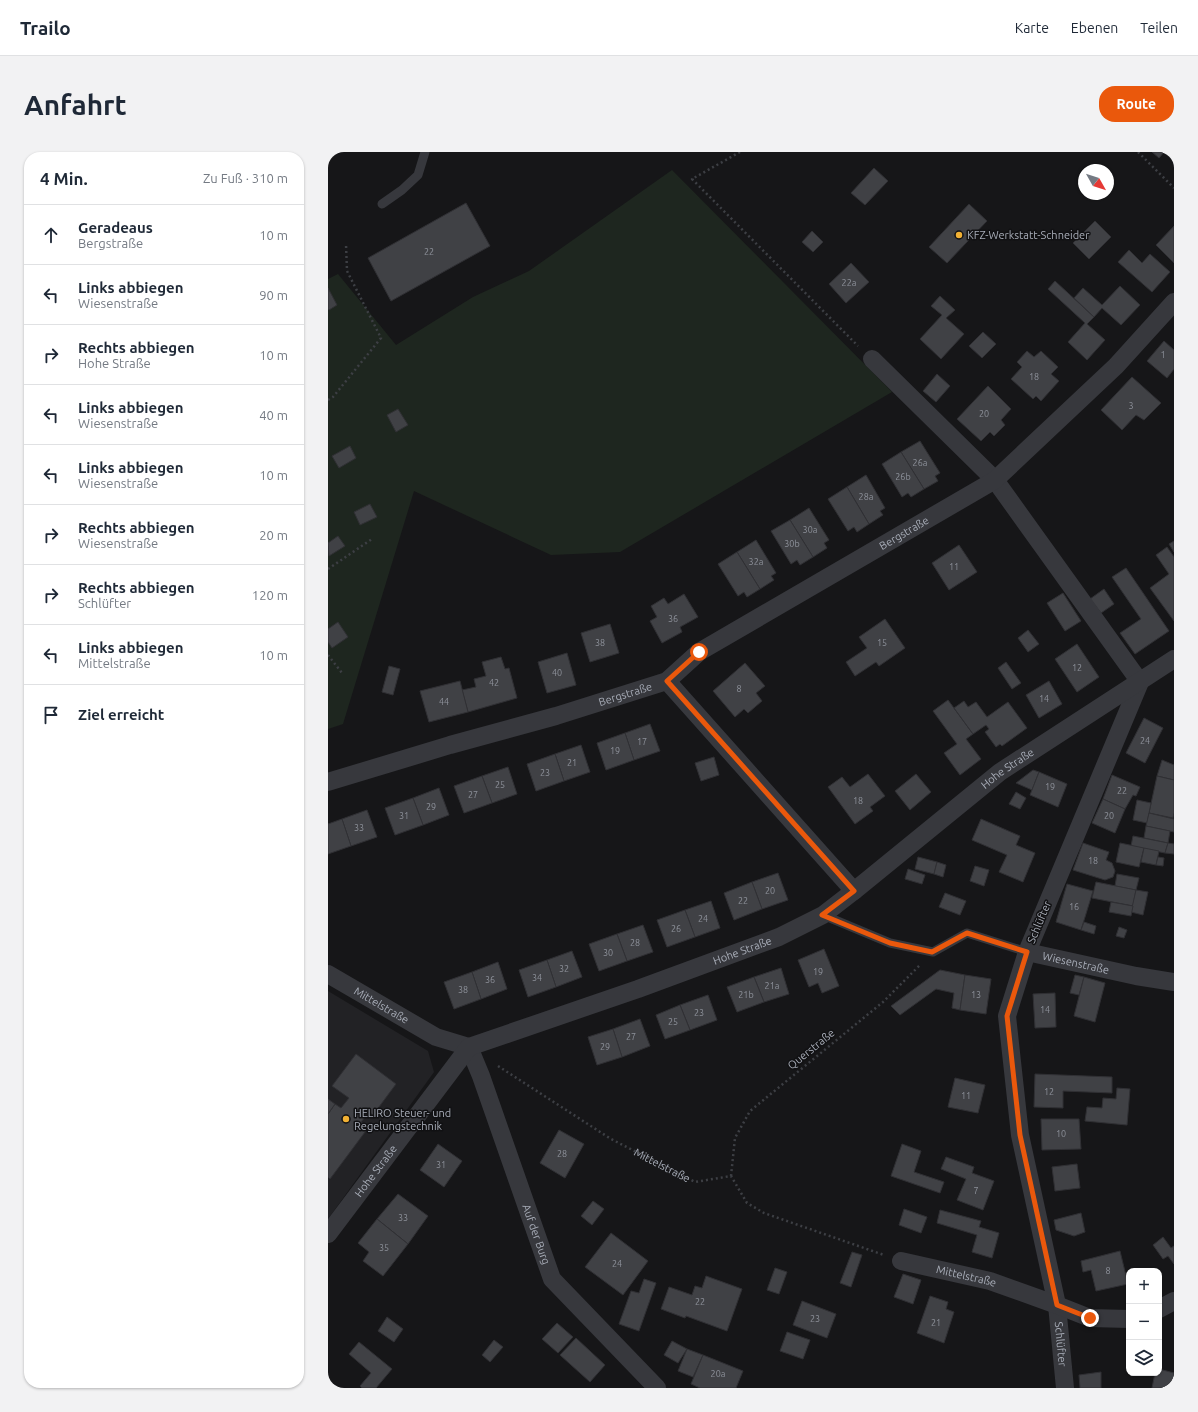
<!DOCTYPE html>
<html lang="de">
<meta charset="utf-8">
<style>
body{margin:0;font-family:Ubuntu,sans-serif;background:#f2f2f3;color:#1f2937}
.controls{position:absolute;right:12px;bottom:12px;display:grid;overflow:hidden;border-radius:8px;box-shadow:0 1px 3px #0004}
.controls button{width:36px;height:36px;display:grid;place-items:center;padding:0;border:0;border-bottom:1px solid #e0e1e3;background:#fff;color:#1f2937;font:20px sans-serif}
.compass{position:absolute;left:750px;top:12px;width:36px;height:36px;border-radius:50%;background:#fff;box-shadow:0 1px 3px #0004;rotate:129deg}
.stop{position:absolute;width:12px;height:12px;margin:-9px;border:3px solid #ea580c;border-radius:50%;background:#fff}
.stop.end{background:#ea580c;border-color:#fff;box-shadow:0 1px 4px #0008}
.list{margin:0;padding:0;list-style:none}
h2{display:flex;justify-content:space-between;align-items:center;height:52px;margin:0;padding:0 16px;font-size:17px}
h2 small{font-size:13px;font-weight:400;color:#747a83}
.list li{display:grid;grid-template-columns:26px 1fr auto;gap:12px;align-items:center;box-sizing:border-box;height:60px;padding:0 16px;border-top:1px solid #e0e1e3}
.list b{display:block;font-size:15px;white-space:nowrap}
.list p{margin:0;font-size:13px;white-space:nowrap;color:#747a83}
.list em{font-size:13px;font-style:normal;color:#747a83}
.icon{flex:none;width:22px;height:22px;fill:none;stroke:currentColor;stroke-width:2;stroke-linecap:round;stroke-linejoin:round}
.map{position:relative;flex:none;width:846px;height:1236px;overflow:hidden;border-radius:16px}
header{display:flex;align-items:center;gap:24px;box-sizing:border-box;height:56px;padding:0 20px;background:#fff;border-bottom:1px solid #e0e1e3}
header strong{font-size:19px}
nav{display:flex;gap:22px;margin-inline-start:auto;font-size:14px}
.intro{display:flex;align-items:center;justify-content:space-between;box-sizing:border-box;height:96px;padding:0 24px}
h1{margin:0;font-size:28px}
.button{padding:10px 18px;border-radius:16px;background:#ea580c;color:#fff;font-size:14px;font-weight:700}
main{display:flex;gap:24px;padding:0 24px}
aside{flex:1;background:#fff;border-radius:16px;box-shadow:0 1px 3px #0004}
.map>svg:first-child{display:block}
.built{fill:#222225}
.green{fill:#1e261f}
.building{fill:#404145;stroke:#303034}
.lines{fill:none;stroke-linecap:round;stroke-linejoin:round}
.path{stroke:#3d3f44;stroke-width:2.5;stroke-dasharray:2 3;stroke-linecap:butt}
.service{stroke:#37383d;stroke-width:9}
.minor{stroke:#37383d;stroke-width:18}
.route{stroke:#ea580c;stroke-width:5}
.poi-dot{fill:#f2b134;stroke:#111113;stroke-width:1.5}
.labels{text-anchor:middle;stroke-width:3;stroke-linejoin:round;paint-order:stroke}
.number-label{font-size:9px;fill:#8e929b}
.poi-label{font-size:11px;fill:#a8adb8;stroke:#111113;text-anchor:start}
.street-label{font-size:11px;fill:#a8adb8;stroke:#111113}
</style>
<header>
<strong>Trailo</strong>
<nav><a>Karte</a><a>Ebenen</a><a>Teilen</a></nav>
</header>
<div class="intro"><h1>Anfahrt</h1><a class="button">Route</a></div>
<main>
<aside>
<h2>4 Min.<small>Zu Fuß · 310 m</small></h2>
<ul class="list">
<li><svg class="icon" aria-label="ahead" viewBox="0 0 24 24"><path d="M12 20V5M6 11l6-6 6 6"/></svg><div><b>Geradeaus</b><p>Bergstraße</p></div><em>10 m</em></li>
<li><svg class="icon" aria-label="left" viewBox="0 0 24 24"><path d="M17 20v-9H6M10 6l-5 5 5 5"/></svg><div><b>Links abbiegen</b><p>Wiesenstraße</p></div><em>90 m</em></li>
<li><svg class="icon" aria-label="right" viewBox="0 0 24 24"><path d="M7 20v-9h11M14 6l5 5-5 5"/></svg><div><b>Rechts abbiegen</b><p>Hohe Straße</p></div><em>10 m</em></li>
<li><svg class="icon" aria-label="left" viewBox="0 0 24 24"><path d="M17 20v-9H6M10 6l-5 5 5 5"/></svg><div><b>Links abbiegen</b><p>Wiesenstraße</p></div><em>40 m</em></li>
<li><svg class="icon" aria-label="left" viewBox="0 0 24 24"><path d="M17 20v-9H6M10 6l-5 5 5 5"/></svg><div><b>Links abbiegen</b><p>Wiesenstraße</p></div><em>10 m</em></li>
<li><svg class="icon" aria-label="right" viewBox="0 0 24 24"><path d="M7 20v-9h11M14 6l5 5-5 5"/></svg><div><b>Rechts abbiegen</b><p>Wiesenstraße</p></div><em>20 m</em></li>
<li><svg class="icon" aria-label="right" viewBox="0 0 24 24"><path d="M7 20v-9h11M14 6l5 5-5 5"/></svg><div><b>Rechts abbiegen</b><p>Schlüfter</p></div><em>120 m</em></li>
<li><svg class="icon" aria-label="left" viewBox="0 0 24 24"><path d="M17 20v-9H6M10 6l-5 5 5 5"/></svg><div><b>Links abbiegen</b><p>Mittelstraße</p></div><em>10 m</em></li>
<li><svg class="icon" aria-label="arrive" viewBox="0 0 24 24"><path d="M6 21V4h12l-3 4 3 4H6"/></svg><div><b>Ziel erreicht</b></div></li>
</ul>
</aside>
<div class="map">
<svg width="846" height="1236" viewBox="0 0 846 1236">
<rect width="100%" height="100%" fill="#161618"/>
<path class="built" d="M0,839l100,60 6,21 -106,147z"/>
<path class="green" d="M344,18l220,222 -272,160 -69,3 -137,-64 -71,233 -15,5v-450l10,-5 58,71 77,-48 56,-26z"/>
<g class="building">
<path d="M824,0h12l-5,6z"/>
<path d="M546,16l14,13 -23,24 -14,-12z"/>
<path d="M138,51l24,43 -99,55 -23,-43z"/>
<path d="M641,52l18,17 -40,42 -18,-16z"/>
<path d="M767,69l16,16 -22,22 -16,-16z"/>
<path d="M846,74v37l-18,-18z"/>
<path d="M484,79l11,11 -10,10 -11,-10z"/>
<path d="M801,98l13,13 8,-9 20,18 -18,20 -34,-30z"/>
<path d="M523,111l18,19 -23,21 -17,-19z"/>
<path d="M727,129l39,36 -7,7 18,16 -18,20 -19,-18 17,-19 -37,-34z"/>
<path d="M792,134l20,19 -19,20 -19,-17 -8,9 -20,-19 9,-10 19,17z"/>
<path d="M0,136l9,17 -8,5 -1,-1z"/>
<path d="M612,144l15,14 -9,8 18,16 -23,25 -21,-20 22,-24 -11,-9z"/>
<path d="M655,180l13,12 -14,14 -13,-12z"/>
<path d="M836,189l10,9v19l-7,9 -20,-17z"/>
<path d="M699,199l7,6 7,-6 17,16 -7,7 8,7 -18,20 -5,-5 -3,3 -22,-20 11,-12 -5,-5z"/>
<path d="M609,222l13,12 -14,16 -13,-11z"/>
<path d="M804,225l29,26 -17,17 -8,-5 -14,15 -21,-20z"/>
<path d="M660,234l23,23 -10,11 4,5 -11,11 -4,-4 -9,9 -24,-22z"/>
<path d="M70,257l10,16 -12,7 -9,-17z"/>
<path d="M592,289l20,32 -5,3 3,5 -14,8 -23,-37z"/>
<path d="M22,294l6,12 -17,10 -7,-12z"/>
<path d="M573,300l23,37 -13,8 -3,-4 -6,4 -20,-33z"/>
<path d="M538,323l19,33 -5,3 3,4 -14,9 -22,-37z"/>
<path d="M519,335l22,37 -12,8 -3,-5 -6,4 -20,-32z"/>
<path d="M42,352l7,13 -17,8 -6,-13z"/>
<path d="M481,356l20,32 -5,3 3,5 -14,9 -23,-37z"/>
<path d="M462,368l23,37 -13,8 -3,-5 -6,4 -20,-33z"/>
<path d="M10,384l7,10 -16,10 -1,-13z"/>
<path d="M428,388l20,33 -5,3 3,4 -14,9 -23,-37z"/>
<path d="M846,389v11l-5,-8z"/>
<path d="M631,393l18,27 -28,18 -17,-27z"/>
<path d="M839,395l7,10v64l-24,-33 19,-14 -13,-19z"/>
<path d="M409,400l23,37 -13,8 -3,-5 -6,4 -20,-32z"/>
<path d="M798,416l43,63 -34,23 -15,-21 21,-14 -29,-42z"/>
<path d="M776,437l10,15 -13,9 -11,-14z"/>
<path d="M735,441l18,28 -16,10 -18,-28z"/>
<path d="M356,442l14,23 -18,10 2,5 -20,11 -12,-22 7,-4 -6,-11 13,-8 4,6z"/>
<path d="M557,467l20,29 -26,18 -3,-4 -21,14 -9,-14 21,-14 -8,-11z"/>
<path d="M10,470l10,15 -16,11 -4,-6v-13z"/>
<path d="M282,472l9,29 -29,9 -9,-29z"/>
<path d="M700,478l11,14 -11,8 -10,-14z"/>
<path d="M749,492l22,33 -22,15 -22,-33z"/>
<path d="M239,501l9,32 -29,8 -9,-31z"/>
<path d="M173,505l4,12 4,-1 8,30 -49,14 -6,-22 14,-3 -2,-8 12,-3 -4,-14z"/>
<path d="M678,510l15,21 -9,6 -14,-21z"/>
<path d="M417,511l20,23 -9,7 6,8 -14,12 -4,-4 -9,8 -22,-26z"/>
<path d="M61,514l11,3 -7,26 -11,-3z"/>
<path d="M132,529l8,31 -39,10 -9,-31z"/>
<path d="M721,529l13,23 -23,14 -13,-23z"/>
<path d="M620,548l25,34 -7,5 15,20 -21,16 -16,-22 13,-9 -24,-33z"/>
<path d="M636,549l4,6 8,-5 11,15 21,-15 19,26 -25,18 -2,-2 -4,3 -11,-15 4,-3 -3,-4 -13,9 -19,-26z"/>
<path d="M816,566l19,10 -18,35 -19,-10z"/>
<path d="M322,572l10,27 -26,9 -9,-27z"/>
<path d="M297,581l9,27 -28,10 -9,-27z"/>
<path d="M253,593l9,27 -26,9 -9,-27z"/>
<path d="M227,602l9,27 -28,10 -9,-27z"/>
<path d="M386,605l5,18 -18,6 -6,-18z"/>
<path d="M834,608l12,5v15l-17,-4z"/>
<path d="M180,615l9,27 -25,9 -10,-27z"/>
<path d="M705,618l6,2 -7,18 -16,-7z"/>
<path d="M711,620l28,12 -9,23 -28,-12z"/>
<path d="M540,622l17,22 -15,11 3,4 -18,13 -27,-37 14,-10 8,10z"/>
<path d="M588,622l15,18 -21,18 -15,-19z"/>
<path d="M784,623l28,12 -4,9 -3,-1 -8,14 -22,-10z"/>
<path d="M154,624l10,27 -28,10 -10,-27z"/>
<path d="M829,624l17,4v33l-1,5 -24,-5z"/>
<path d="M111,636l10,27 -26,10 -10,-27z"/>
<path d="M688,640l10,6 -6,11 -11,-5z"/>
<path d="M85,646l10,27 -28,10 -10,-27z"/>
<path d="M775,647l22,10 -10,24 -23,-10z"/>
<path d="M809,648l14,3 -4,20 -14,-3z"/>
<path d="M39,658l10,27 -26,9 -9,-27z"/>
<path d="M821,661l25,6v13l-28,-6z"/>
<path d="M14,667l9,27 -23,8v-30z"/>
<path d="M653,667l39,17 -4,9 19,8 -12,29 -24,-10 8,-17 -35,-15z"/>
<path d="M818,674l24,5 -2,12 -24,-5z"/>
<path d="M805,684l35,7 -3,10 -34,-7z"/>
<path d="M755,691l26,9 -3,8 6,3 3,8 -2,6 -8,3 -32,-10z"/>
<path d="M792,691l24,5 -5,19 -23,-5z"/>
<path d="M840,691l6,1v10l-9,-1z"/>
<path d="M816,696l15,3 -3,14 -15,-3z"/>
<path d="M590,705l19,5 -3,12 -19,-5z"/>
<path d="M830,705l6,1 -1,8 -7,-1z"/>
<path d="M609,710l9,3 -3,12 -9,-3z"/>
<path d="M647,714l14,4 -5,16 -14,-5z"/>
<path d="M580,717l17,6 -3,9 -17,-5z"/>
<path d="M450,721l10,27 -26,9 -10,-27z"/>
<path d="M789,722l22,4 -3,12 -21,-4z"/>
<path d="M424,730l10,27 -28,11 -10,-27z"/>
<path d="M768,730l40,8 -3,16 -41,-8z"/>
<path d="M739,732l26,7 -12,39 -25,-8z"/>
<path d="M808,738l12,2 -5,23 -12,-3z"/>
<path d="M617,741l21,8 -6,14 -21,-8z"/>
<path d="M383,749l9,27 -25,9 -10,-27z"/>
<path d="M783,750l22,4 -2,10 -22,-4z"/>
<path d="M357,758l10,27 -28,10 -10,-27z"/>
<path d="M756,770l12,4 -2,8 -13,-4z"/>
<path d="M315,773l10,27 -26,9 -10,-27z"/>
<path d="M791,775l8,3 -3,8 -8,-2z"/>
<path d="M289,782l10,27 -28,10 -10,-27z"/>
<path d="M496,797l15,37 -17,7 -4,-10 -9,4 -11,-27z"/>
<path d="M244,799l10,26 -26,10 -9,-27z"/>
<path d="M219,808l9,27 -28,10 -9,-27z"/>
<path d="M170,810l9,27 -26,10 -9,-27z"/>
<path d="M453,816l8,26 -25,8 -10,-25z"/>
<path d="M612,818l25,5 -5,35 -8,-2 2,-15 -18,-4 -36,26 -9,-9z"/>
<path d="M144,820l9,27 -27,10 -10,-27z"/>
<path d="M637,823l26,4 -5,35 -26,-4z"/>
<path d="M747,823l9,2 -5,18 -9,-2z"/>
<path d="M426,825l10,25 -27,10 -10,-25z"/>
<path d="M756,825l21,6 -10,39 -21,-6z"/>
<path d="M727,841l1,34 -21,1 -2,-34z"/>
<path d="M380,843l9,25 -27,10 -10,-25z"/>
<path d="M352,853l10,25 -25,9 -9,-24z"/>
<path d="M312,867l10,27 -28,11 -9,-28z"/>
<path d="M285,877l9,28 -25,8 -9,-28z"/>
<path d="M28,902l40,30 -23,31 -4,-3 -8,10 7,6 -38,51 -2,-2v-63l7,-10 6,4 8,-10 -17,-12z"/>
<path d="M707,922l77,3v16l-49,-2v17l-29,-1z"/>
<path d="M627,926l30,7 -7,28 -30,-6z"/>
<path d="M789,936l13,1 -3,36 -42,-4 2,-14 15,1 1,-10 13,1z"/>
<path d="M0,947l7,5 -7,10z"/>
<path d="M713,967h38l2,30 -39,1z"/>
<path d="M231,978l25,14 -19,34 -25,-15z"/>
<path d="M110,992l24,17 -18,26 -24,-17z"/>
<path d="M574,992l19,7 -7,21 30,10 -4,11 -49,-17z"/>
<path d="M618,1005l28,10 -2,6 22,8 -11,29 -26,-10 9,-21 -25,-10z"/>
<path d="M749,1012l3,24 -25,3 -3,-24z"/>
<path d="M70,1042l30,22 -20,28 -31,-25z"/>
<path d="M265,1049l11,8 -12,16 -11,-9z"/>
<path d="M576,1057l23,8 -6,16 -22,-8z"/>
<path d="M612,1058l41,11 -2,6 20,6 -7,25 -20,-6 5,-17 -40,-12z"/>
<path d="M753,1061l4,19 -11,4 -18,-6 -2,-10z"/>
<path d="M49,1067l31,25 -25,32 -20,-15 6,-9 -11,-9z"/>
<path d="M283,1081l37,28 -25,34 -38,-28z"/>
<path d="M835,1085l8,11 3,-2v18l-6,-8 -5,3 -10,-14z"/>
<path d="M792,1099l8,33 -32,7 -5,-21 -8,2 -2,-11z"/>
<path d="M524,1100l10,3 -11,32 -11,-4z"/>
<path d="M447,1116l12,4 -8,22 -12,-4z"/>
<path d="M575,1122l18,6 -8,24 -19,-7z"/>
<path d="M378,1124l36,13 -15,42 -41,-15 -1,2 -24,-9 8,-22 23,8 3,-9 7,2z"/>
<path d="M316,1127l12,4 -17,48 -20,-7 12,-33 8,2z"/>
<path d="M602,1144l18,6 -2,7 8,3 -10,31 -27,-10z"/>
<path d="M474,1149l34,13 -9,24 -34,-13z"/>
<path d="M59,1165l16,12 -9,13 -16,-11z"/>
<path d="M229,1171l16,14 -15,16 -16,-14z"/>
<path d="M459,1180l23,8 -7,19 -23,-8z"/>
<path d="M248,1186l29,27 -15,17 -30,-27z"/>
<path d="M166,1188l9,7 -13,15 -8,-7z"/>
<path d="M344,1189l15,8 -9,14 -14,-8z"/>
<path d="M31,1190l33,27 -16,19h-14l-2,-2 11,-13 -22,-19z"/>
<path d="M359,1197l16,6 -10,22 -15,-6z"/>
<path d="M375,1203l40,16 -7,17h-36l-9,-4z"/>
<path d="M831,1217l15,4v15h-22l3,-15h4z"/>
<path d="M773,1220v16h-21l-1,-13z"/>
</g>
<g class="lines">
<g class="path">
<path d="M412,0l-48,27 166,167"/>
<path d="M810,0l36,36"/>
<path d="M0,248l5,-3 48,-59 -34,-67 -1,-27"/>
<path d="M0,417l44,-30"/>
<path d="M0,503l14,18"/>
<path id="s1" d="M170,914l113,73 84,43 36,-6 16,27 17,10 120,42"/>
<path d="M403,1024l4,-38 15,-27 133,-109 37,-37"/>
</g>
<g class="service">
<path d="M54,52l20,-14 16,-15 7,-23"/>
<path d="M495,763l67,28 43,9 34,-19 60,19"/>
</g>
<g class="minor">
<path id="s2" d="M544,207l123,121 145,202 -113,270 -20,64 13,119 37,170 8,83"/>
<path d="M339,529l187,210"/>
<path id="s3" d="M0,630l122,-37 106,-29 111,-35 32,-29 296,-172 121,-114 58,-64"/>
<path id="s4" d="M699,800l109,24 38,6"/>
<path id="s5" d="M0,822l108,63 33,10"/>
<path id="s6" d="M141,895l12,29 71,203 105,109"/>
<path id="s7" d="M0,1082l141,-187 169,-58 141,-52 44,-22 31,-24 146,-119 174,-113"/>
<path id="s8" d="M573,1109l89,20 67,24 33,13 39,1"/>
<path d="M831,1157l15,-8"/>
</g>
</g>
<g class="lines">
<path class="route" d="M371,500l-32,29 187,210 -32,24 68,28 42,9 35,-19 60,19 -20,64 13,119 37,170 33,13"/>
</g>
<g class="poi-dot">
<circle cx="631" cy="83" r="4"/>
<circle cx="18" cy="967" r="4"/>
</g>
<g class="labels">
<g class="number-label">
<text x="101" y="103">22</text>
<text x="521" y="134">22a</text>
<text x="835" y="206">1</text>
<text x="706" y="228">18</text>
<text x="803" y="257">3</text>
<text x="656" y="265">20</text>
<text x="592" y="314">26a</text>
<text x="575" y="328">26b</text>
<text x="538" y="348">28a</text>
<text x="482" y="381">30a</text>
<text x="464" y="395">30b</text>
<text x="428" y="413">32a</text>
<text x="626" y="418">11</text>
<text x="345" y="470">36</text>
<text x="272" y="494">38</text>
<text x="554" y="494">15</text>
<text x="749" y="519">12</text>
<text x="229" y="524">40</text>
<text x="166" y="534">42</text>
<text x="411" y="540">8</text>
<text x="716" y="550">14</text>
<text x="116" y="553">44</text>
<text x="817" y="592">24</text>
<text x="314" y="593">17</text>
<text x="287" y="602">19</text>
<text x="244" y="614">21</text>
<text x="217" y="624">23</text>
<text x="172" y="636">25</text>
<text x="722" y="638">19</text>
<text x="794" y="642">22</text>
<text x="145" y="646">27</text>
<text x="530" y="652">18</text>
<text x="103" y="658">29</text>
<text x="76" y="667">31</text>
<text x="781" y="667">20</text>
<text x="31" y="679">33</text>
<text x="765" y="712">18</text>
<text x="442" y="742">20</text>
<text x="415" y="752">22</text>
<text x="746" y="758">16</text>
<text x="375" y="770">24</text>
<text x="348" y="780">26</text>
<text x="307" y="794">28</text>
<text x="280" y="804">30</text>
<text x="236" y="820">32</text>
<text x="490" y="823">19</text>
<text x="209" y="829">34</text>
<text x="162" y="831">36</text>
<text x="444" y="837">21a</text>
<text x="135" y="841">38</text>
<text x="418" y="846">21b</text>
<text x="648" y="846">13</text>
<text x="717" y="861">14</text>
<text x="371" y="864">23</text>
<text x="345" y="873">25</text>
<text x="303" y="888">27</text>
<text x="277" y="898">29</text>
<text x="721" y="943">12</text>
<text x="638" y="947">11</text>
<text x="733" y="985">10</text>
<text x="234" y="1005">28</text>
<text x="113" y="1016">31</text>
<text x="648" y="1042">7</text>
<text x="75" y="1069">33</text>
<text x="56" y="1099">35</text>
<text x="289" y="1115">24</text>
<text x="780" y="1122">8</text>
<text x="372" y="1153">22</text>
<text x="487" y="1170">23</text>
<text x="608" y="1174">21</text>
<text x="390" y="1225">20a</text>
</g>
<g class="poi-label">
<text x="639" y="87">KFZ-Werkstatt-Schneider</text>
<text x="26" y="965">HELIRO Steuer- und<tspan x="26" dy="13">Regelungstechnik</tspan></text>
</g>
<g class="street-label">
<text dy="4" stroke="none"><textPath href="#s3" startOffset="634">Bergstraße</textPath></text>
<text dy="4" stroke="none"><textPath href="#s3" startOffset="310">Bergstraße</textPath></text>
<text dy="4" stroke="none"><textPath href="#s7" startOffset="848">Hohe Straße</textPath></text>
<text transform="translate(711 770) rotate(-67)" y="4">Schlüfter</text>
<text dy="4" stroke="none"><textPath href="#s7" startOffset="524">Hohe Straße</textPath></text>
<text dy="4" stroke="none"><textPath href="#s4" startOffset="50">Wiesenstraße</textPath></text>
<text dy="4" stroke="none"><textPath href="#s5" startOffset="62">Mittelstraße</textPath></text>
<text transform="translate(483 897) rotate(-39)" y="4">Querstraße</text>
<text dy="4" stroke="none"><textPath href="#s1" startOffset="192">Mittelstraße</textPath></text>
<text dy="4" stroke="none"><textPath href="#s7" startOffset="79">Hohe Straße</textPath></text>
<text dy="4" stroke="none"><textPath href="#s6" startOffset="199">Auf der Burg</textPath></text>
<text dy="4" stroke="none"><textPath href="#s8" startOffset="67">Mittelstraße</textPath></text>
<text dy="4" stroke="none"><textPath href="#s2" startOffset="1114">Schlüfter</textPath></text>
</g>
</g>
</svg>
<div class="controls">
<button>+</button>
<button>−</button>
<button><svg class="icon" aria-label="layers" viewBox="0 0 24 24"><path d="M12 4l9 5-9 5-9-5zM3 14l9 5 9-5"/></svg></button>
</div>
<svg class="compass" viewBox="-18 -18 36 36"><path d="M0-13l5 13h-10z" fill="#e53935"/><path d="M0 13l5-13h-10z" fill="#747a83"/></svg>
<div class="stop" style="left:371px;top:500px"></div>
<div class="stop end" style="left:762px;top:1166px"></div>
</div>
</main>
